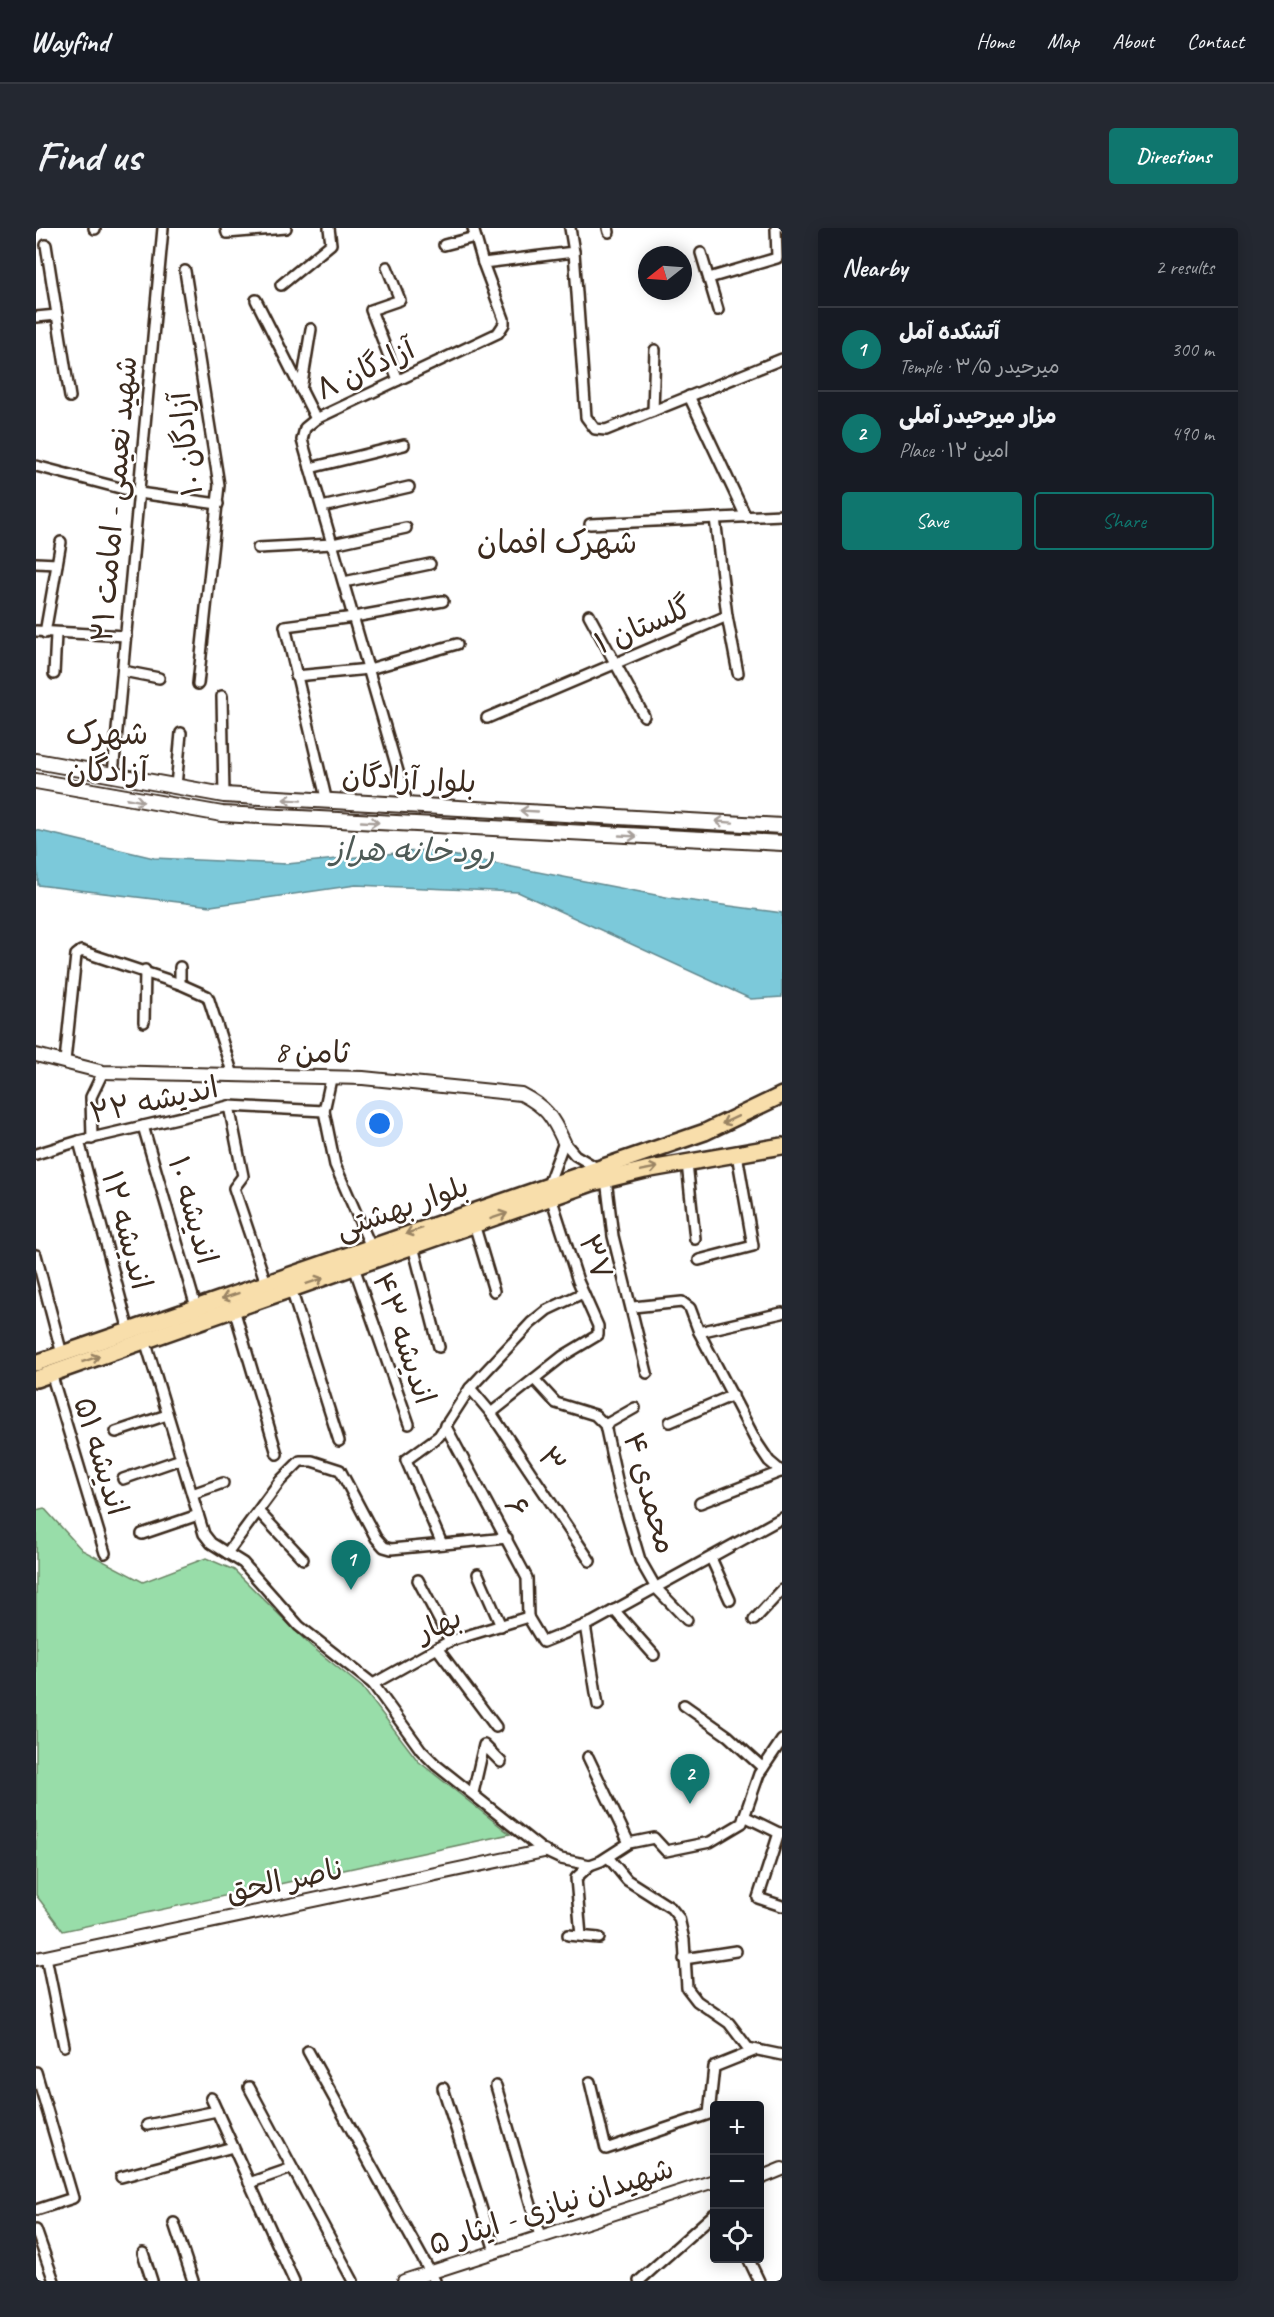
<!DOCTYPE html>
<meta charset="utf-8">
<style>
body{margin:0;font-family:Caveat,"Playpen Sans Arabic",sans-serif;background:#242831;color:#f1f3f6}
.controls{position:absolute;right:18px;bottom:18px;display:grid;overflow:hidden;border-radius:6px;box-shadow:0 3px 15px #0003}
.controls button{width:54px;height:54px;display:grid;place-items:center;padding:0;border:0;border-bottom:2px solid #363941;background:#171b24;color:#f1f3f6;font:30px sans-serif}
.compass{position:absolute;left:602px;top:18px;width:54px;height:54px;border-radius:50%;background:#171b24;box-shadow:0 3px 15px #0003;rotate:253deg}
.you{position:absolute;left:344px;top:896px;width:21px;height:21px;margin:-15px;border:4px solid #fff;border-radius:50%;background:#1a73e8;box-shadow:0 0 0 9px #1a73e833}
.badge{display:grid;place-items:center;width:39px;height:39px;border-radius:50%;background:#0f766e;color:#fff;font-size:20px;font-weight:700}
.pin{position:absolute;translate:-50% -50px;filter:drop-shadow(0 2px 3px #0008)}
.pin::after{content:'';position:absolute;top:32px;width:21px;height:18px;background:inherit;clip-path:polygon(0 0,100% 0,50% 100%)}
.list{margin:0;padding:0;list-style:none}
h2{display:flex;justify-content:space-between;align-items:center;height:78px;margin:0;padding:0 24px;font-size:26px}
h2 small{font-size:20px;font-weight:400;color:#9ea1a6}
.list li{display:grid;grid-template-columns:39px 1fr auto;gap:18px;align-items:center;box-sizing:border-box;height:84px;padding:0 24px;border-top:2px solid #363941}
.list b{display:block;font-size:22px;white-space:nowrap}
.list p{margin:0;font-size:20px;white-space:nowrap;color:#9ea1a6}
.list em{font-size:20px;font-style:normal;color:#9ea1a6}
.actions{display:flex;gap:12px;padding:18px 24px}
.actions a{flex:1;padding:14px 0;border:2px solid #0f766e;border-radius:6px;text-align:center;font-size:21px;color:#0f766e}
.actions .main{background:#0f766e;color:#fff}
.icon{flex:none;width:33px;height:33px;fill:none;stroke:currentColor;stroke-width:2;stroke-linecap:round;stroke-linejoin:round}
.map{position:relative;flex:none;width:746px;height:2053px;overflow:hidden;border-radius:6px}
header{display:flex;align-items:center;gap:36px;box-sizing:border-box;height:84px;padding:0 30px;background:#171b24;border-bottom:2px solid #363941}
header strong{font-size:28px}
nav{display:flex;gap:33px;margin-inline-start:auto;font-size:21px}
.intro{display:flex;align-items:center;justify-content:space-between;box-sizing:border-box;height:144px;padding:0 36px}
h1{margin:0;font-size:42px}
.button{padding:15px 27px;border-radius:6px;background:#0f766e;color:#fff;font-size:21px;font-weight:700}
main{display:flex;gap:36px;padding:0 36px}
aside{flex:1;background:#171b24;border-radius:6px;box-shadow:0 3px 15px #0003}
.map>svg:first-child{display:block}
.green{fill:#98dda9;stroke:#6a8464;stroke-width:1.5}
.water{fill:#7cc9da;stroke:#62898f;stroke-width:1.5}
.lines{fill:none;stroke-linecap:round;stroke-linejoin:round}
.minor-casing{stroke:#3b2a1e;stroke-width:14}
.tertiary-casing{stroke:#3b2a1e;stroke-width:16}
.secondary-casing{stroke:#3b2a1e;stroke-width:18}
.primary-casing{stroke:#3b2a1e;stroke-width:20}
.minor{stroke:#fff;stroke-width:9}
.tertiary{stroke:#fff;stroke-width:12}
.secondary{stroke:#fff;stroke-width:14}
.primary{stroke:#f8deab;stroke-width:15}
.oneway{stroke:#a79f9a}
.oneway2{stroke:#9a8464}
.labels{text-anchor:middle;stroke-width:5;stroke-linejoin:round;paint-order:stroke}
.street-label{font-size:30px;fill:#3b2a1e;stroke:#fff}
.neighbourhood-label{font-size:32px;fill:#3b2a1e;stroke:#fff}
.water-label{font-size:32px;font-style:italic;fill:#4e5a56;stroke:#fff}
</style>
<header>
<strong>Wayfind</strong>
<nav><a>Home</a><a>Map</a><a>About</a><a>Contact</a></nav>
</header>
<div class="intro"><h1>Find us</h1><a class="button">Directions</a></div>
<main>
<div class="map">
<svg width="746" height="2053" viewBox="0 0 746 2053">
<rect width="100%" height="100%" fill="#fff"/>
<filter id="ink" filterUnits="userSpaceOnUse"><feTurbulence type="fractalNoise" baseFrequency=".0167" numOctaves="2"/><feDisplacementMap in="SourceGraphic" scale="12" xChannelSelector="R" yChannelSelector="G"/><feConvolveMatrix kernelMatrix="1 2 1 2 8 2 1 2 1" color-interpolation-filters="sRGB"/></filter>
<g filter="url(#ink)">
<path class="green" d="M8,1280l38,42 61,32 63,-24 28,12 77,76 51,41 56,74 92,73 -447,97 -27,-36v-385z"/>
<path class="water" d="M0,602l118,28 133,6 139,-14 245,48 111,15v84l-31,2 -233,-107 -162,-7 -145,21 -173,-21z"/>
<g class="lines">
<g class="minor-casing">
<g id="minor">
<path d="M58,0l1,1"/>
<path d="M190,0l1,5 59,-5"/>
<path d="M437,0l10,35"/>
<path d="M572,0l1,4"/>
<path d="M10,17l24,152"/>
<path d="M408,17l31,-8"/>
<path d="M538,24l12,165 9,12 11,1 176,-71"/>
<path d="M665,25l17,57"/>
<path d="M351,39l13,33 -29,10 27,70"/>
<path d="M149,43l34,214 -21,199"/>
<path d="M673,50l68,-20 -1,-30"/>
<path d="M245,57l50,-41 -2,-16"/>
<path d="M220,72l60,119"/>
<path d="M0,89l21,-2"/>
<path d="M265,162l10,-61"/>
<path d="M653,168l57,121"/>
<path d="M617,183l2,-61"/>
<path d="M0,238l103,27 79,11"/>
<path d="M274,240l94,-23"/>
<path d="M286,279l87,-20"/>
<path d="M554,296l192,-9"/>
<path d="M222,320l75,-4 73,-16"/>
<path d="M0,335l21,1"/>
<path d="M308,354l86,-18"/>
<path d="M553,387l55,101"/>
<path d="M691,388l11,57"/>
<path d="M0,403l90,5"/>
<path d="M9,405l16,-91"/>
<path d="M87,443l36,7"/>
<path d="M18,446l2,-40"/>
<path d="M260,448l73,-7 88,-25"/>
<path d="M186,468l2,99"/>
<path d="M451,490l240,-102 -12,-98"/>
<path d="M77,546l50,-546"/>
<path d="M140,558l5,-53"/>
<path d="M291,574l-42,-176 69,-9 89,-16"/>
<path d="M372,578l-106,-366 3,-12 11,-9 182,-86 6,-9v-5l-21,-56 91,-11 -4,-24"/>
<path d="M144,739v17l27,12 2,4 24,75"/>
<path d="M108,794l1,-52"/>
<path d="M29,833l11,-106 5,-4 99,33"/>
<path d="M193,878l14,70 -9,12 32,95"/>
<path d="M288,883l11,54 36,82"/>
<path d="M107,898l53,181"/>
<path d="M56,911l-1,-42 12,-25"/>
<path d="M43,913l50,190"/>
<path d="M528,914l11,13 22,13"/>
<path d="M0,926l43,-13 150,-35 95,5 7,-32"/>
<path d="M651,935l8,76"/>
<path d="M570,951l7,57 34,137"/>
<path d="M512,957l16,-43"/>
<path d="M438,996l20,67"/>
<path d="M377,1018l26,101"/>
<path d="M0,1027l26,99"/>
<path d="M663,1032l54,-14 -16,-92"/>
<path d="M318,1039l55,157"/>
<path d="M255,1061l48,152"/>
<path d="M597,1079l49,-5 8,6 9,24 58,111 12,18 13,11"/>
<path d="M198,1081l43,145"/>
<path d="M663,1104l83,-19"/>
<path d="M109,1112l59,194 7,9 32,20 56,63 74,58 48,66 15,15 108,86 17,8 29,6 11,-4 28,-18 25,-5 12,13 44,-9 32,-19 17,-49 23,-34"/>
<path d="M15,1145l54,180"/>
<path d="M498,1151l22,24 39,12 10,10 14,64 21,71 16,28 31,32"/>
<path d="M434,1160l21,25 99,148"/>
<path d="M455,1185l72,-57 35,-21v-9l-20,-45 -27,-84"/>
<path d="M634,1194l63,-27"/>
<path d="M409,1197l82,153 1,39"/>
<path d="M569,1197l30,-17"/>
<path d="M80,1204l51,-17"/>
<path d="M87,1251l58,-20"/>
<path d="M156,1266l31,-11"/>
<path d="M664,1275l80,-31"/>
<path d="M223,1284l44,47"/>
<path d="M106,1306l56,-19"/>
<path d="M406,1316l-36,-84 33,-24 31,-48 61,-65 16,-13 36,-17"/>
<path d="M191,1325l53,-72 20,-20h12l28,9 36,68 8,9 7,2 116,-11"/>
<path d="M675,1330l19,42"/>
<path d="M442,1346l23,52"/>
<path d="M382,1352l32,61"/>
<path d="M578,1382l40,45"/>
<path d="M492,1389l15,25 50,-20 189,-104"/>
<path d="M718,1392l28,-30"/>
<path d="M549,1397l13,80"/>
<path d="M401,1420l59,79"/>
<path d="M337,1456l77,-43 78,-24"/>
<path d="M648,1477l44,31 35,32"/>
<path d="M552,1529l41,86"/>
<path d="M437,1565l11,-48 17,17"/>
<path d="M708,1588l35,17"/>
<path d="M746,1605h-3l-21,65 24,8"/>
<path d="M572,1629l19,23 44,28 8,10 5,22 3,48 10,13 32,22 19,25 34,7"/>
<path d="M532,1707l31,3"/>
<path d="M545,1708l-5,-58 14,-13"/>
<path d="M10,1729l18,89"/>
<path d="M648,1731l52,-8"/>
<path d="M272,1823l127,230"/>
<path d="M0,1844l37,126 -37,12"/>
<path d="M554,1854l16,67 103,-35 5,-47 40,-16"/>
<path d="M460,1858l44,150"/>
<path d="M213,1859l104,194"/>
<path d="M407,1860l52,163"/>
<path d="M175,1870l83,183"/>
<path d="M111,1897l70,-14"/>
<path d="M85,1949l112,-30"/>
<path d="M213,1955l43,-15"/>
<path d="M138,1995l19,58"/>
<path d="M0,2002l18,51"/>
<path d="M107,2025l9,28"/>
<path d="M712,2030l11,23"/>
<path d="M603,2053l75,-67"/>
</g>
</g>
<g class="tertiary-casing">
<g id="tertiary">
<path d="M0,827l67,17 260,6 158,16c25,13 31,22 43,48"/>
<path d="M0,1731l508,-108"/>
<path d="M724,1950l22,-9"/>
<path d="M368,2053l310,-100"/>
</g>
</g>
<g class="secondary-casing">
<g id="secondary">
<path d="M0,533l188,34 558,31"/>
<path d="M0,553l186,33 560,29"/>
</g>
</g>
<g class="primary-casing">
<g id="primary">
<path d="M0,1135l669,-231 77,-37"/>
<path d="M0,1151l556,-196 53,-13 137,-24"/>
</g>
</g>
<use href="#minor" class="minor"/>
<use href="#tertiary" class="tertiary"/>
<use href="#secondary" class="secondary"/>
<use href="#primary" class="primary"/>
</g>
<defs><path id="oneway-shaft" d="M-6 0H5M1.5-3L5.5 0L1.5 3" fill="none" stroke-width="1.6" stroke-linecap="round" stroke-linejoin="round" transform="scale(1.5)"/></defs>
<g class="oneway">
<use href="#oneway-shaft" transform="translate(99 572) rotate(11)"/>
<use href="#oneway-shaft" transform="translate(256 572) rotate(-176)"/>
<use href="#oneway-shaft" transform="translate(493 583) rotate(-177)"/>
<use href="#oneway-shaft" transform="translate(334 594) rotate(3)"/>
<use href="#oneway-shaft" transform="translate(688 594) rotate(-176)"/>
<use href="#oneway-shaft" transform="translate(592 608) rotate(3)"/>
</g>
<g class="oneway2">
<use href="#oneway-shaft" transform="translate(694 892) rotate(155)"/>
<use href="#oneway-shaft" transform="translate(613 941) rotate(-11)"/>
<use href="#oneway-shaft" transform="translate(463 988) rotate(-19)"/>
<use href="#oneway-shaft" transform="translate(378 1003) rotate(161)"/>
<use href="#oneway-shaft" transform="translate(279 1053) rotate(-19)"/>
<use href="#oneway-shaft" transform="translate(194 1068) rotate(161)"/>
<use href="#oneway-shaft" transform="translate(55 1131) rotate(-19)"/>
</g>
</g>
<g class="labels">
<g class="street-label">
<text transform="translate(329 141) rotate(-25)" y="10">آزادگان ۸</text>
<text transform="translate(150 216) rotate(-97)" y="10">آزادگان ۱۰</text>
<text transform="translate(78 271) rotate(-85)" y="10">شهید نعیمی - امامت ۲۱</text>
<text transform="translate(607 397) rotate(-23)" y="10">گلستان ۱</text>
<text transform="translate(373 551) rotate(3)" y="10">بلوار آزادگان</text>
<text transform="translate(276 824) rotate(1)" y="10">ثامن 8</text>
<text transform="translate(118 872) rotate(-12)" y="10">اندیشه ۲۲</text>
<text transform="translate(366 979) rotate(-19)" y="10">بلوار بهشتی</text>
<text transform="translate(157 982) rotate(74)" y="10">اندیشه ۱۰</text>
<text transform="translate(91 1002) rotate(75)" y="10">اندیشه ۱۲</text>
<text transform="translate(560 1029) rotate(70)" y="10">۳۷</text>
<text transform="translate(368 1110) rotate(71)" y="10">اندیشه ۴۳</text>
<text transform="translate(65 1228) rotate(73)" y="10">اندیشه ۵۱</text>
<text transform="translate(516 1232) rotate(56)" y="10">۳</text>
<text transform="translate(614 1265) rotate(74)" y="10">محمدی ۴</text>
<text transform="translate(481 1279) rotate(61)" y="10">۶</text>
<text transform="translate(403 1396) rotate(-23)" y="10">بهار</text>
<text transform="translate(249 1652) rotate(-12)" y="10">ناصر الحق</text>
<text transform="translate(515 1978) rotate(-18)" y="10">شهیدان نیازی - ایثار ۵</text>
</g>
<g class="neighbourhood-label">
<text x="521" y="325">شهرک افمان</text>
<text x="71" y="516">شهرک<tspan x="71" dy="37">آزادگان</tspan></text>
</g>
<g class="water-label">
<text transform="translate(377 622) rotate(1)" y="11">رودخانه هراز</text>
</g>
</g>
</svg>
<div class="controls">
<button>+</button>
<button>−</button>
<button><svg class="icon" aria-label="locate" viewBox="0 0 24 24"><circle cx="12" cy="12" r="6"/><path d="M12 2v4M12 18v4M2 12h4M18 12h4"/></svg></button>
</div>
<svg class="compass" viewBox="-18 -18 36 36"><path d="M0-13l5 13h-10z" fill="#e53935"/><path d="M0 13l5-13h-10z" fill="#9ea1a6"/></svg>
<div class="you"></div>
<div class="pin badge" style="left:315px;top:1362px">1</div>
<div class="pin badge" style="left:654px;top:1576px">2</div>
</div>
<aside>
<h2>Nearby<small>2 results</small></h2>
<ul class="list">
<li><span class="badge">1</span><div><b>آتشکده آمل</b><p>Temple · میرحیدر ۳/۵</p></div><em>300 m</em></li>
<li><span class="badge">2</span><div><b>مزار میرحیدر آملی</b><p>Place · امین ۱۲</p></div><em>490 m</em></li>
</ul>
<div class="actions"><a class="main">Save</a><a>Share</a></div>
</aside>
</main>
